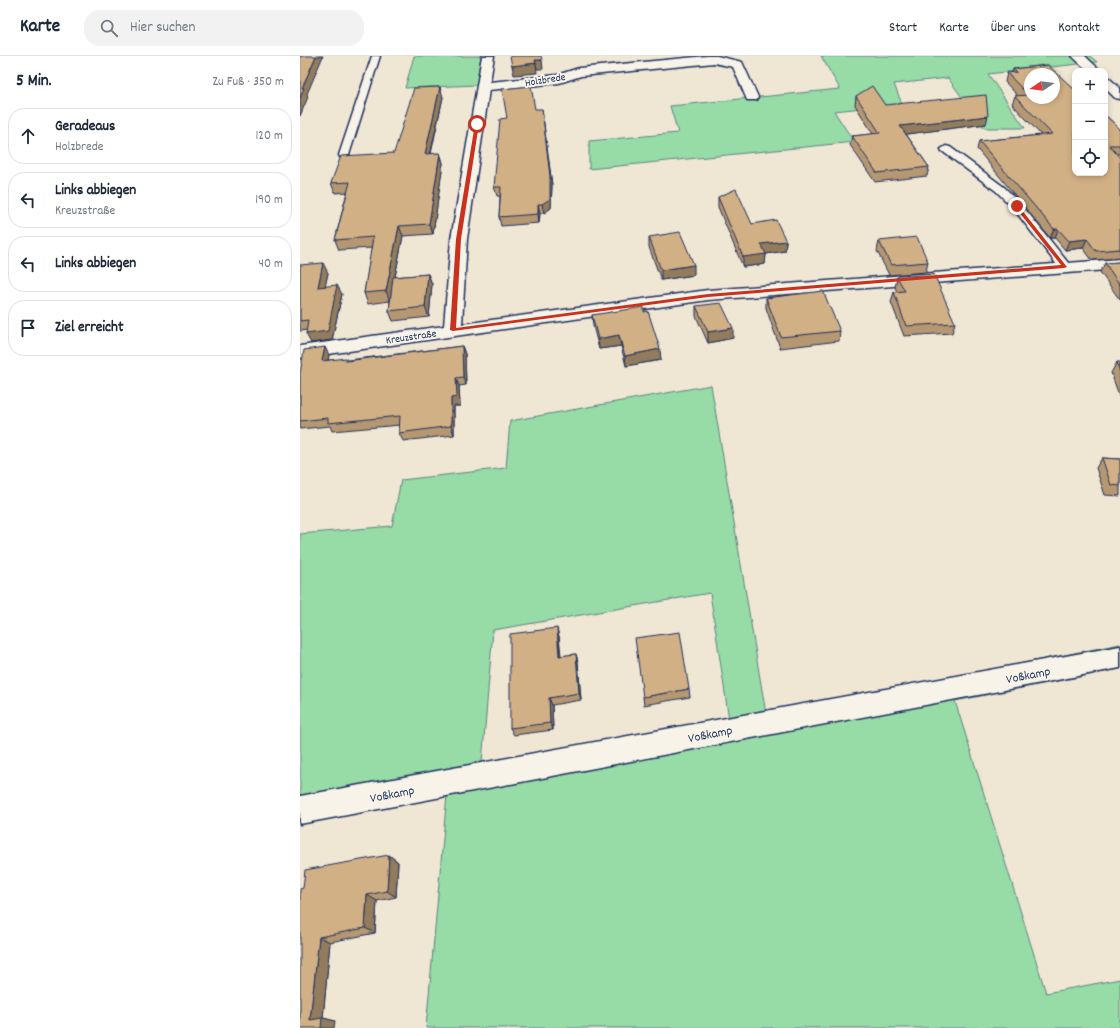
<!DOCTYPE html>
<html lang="de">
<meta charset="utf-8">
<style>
body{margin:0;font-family:Dekko,sans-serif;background:#f2f2f3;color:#1f2937}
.controls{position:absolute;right:12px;top:12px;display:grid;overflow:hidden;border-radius:8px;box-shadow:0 2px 6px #0003}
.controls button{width:36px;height:36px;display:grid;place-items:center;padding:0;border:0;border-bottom:1px solid #e0e1e3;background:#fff;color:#1f2937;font:20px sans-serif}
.compass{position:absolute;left:724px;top:12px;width:36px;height:36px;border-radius:50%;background:#fff;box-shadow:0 2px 6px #0003;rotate:257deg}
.stop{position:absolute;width:12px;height:12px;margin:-9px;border:3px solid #c8321e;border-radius:50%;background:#fff}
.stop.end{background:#c8321e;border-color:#fff;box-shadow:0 1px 4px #0008}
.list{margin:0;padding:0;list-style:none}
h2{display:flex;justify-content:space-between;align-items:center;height:52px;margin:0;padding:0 16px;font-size:17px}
h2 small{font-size:13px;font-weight:400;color:#747a83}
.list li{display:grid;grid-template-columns:26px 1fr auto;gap:12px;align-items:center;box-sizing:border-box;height:56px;margin:0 8px 8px;padding:0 8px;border:1px solid #e0e1e3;border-radius:16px}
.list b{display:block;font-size:15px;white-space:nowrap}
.list p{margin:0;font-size:13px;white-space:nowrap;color:#747a83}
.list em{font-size:13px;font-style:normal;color:#747a83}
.icon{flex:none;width:22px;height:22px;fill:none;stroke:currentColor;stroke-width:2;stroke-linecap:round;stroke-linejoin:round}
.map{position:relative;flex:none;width:820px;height:972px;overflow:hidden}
header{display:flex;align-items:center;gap:24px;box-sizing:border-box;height:56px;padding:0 20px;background:#fff;border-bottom:1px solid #e0e1e3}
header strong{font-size:19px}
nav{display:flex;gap:22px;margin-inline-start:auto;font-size:14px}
.search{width:280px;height:36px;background:#f2f2f3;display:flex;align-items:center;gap:10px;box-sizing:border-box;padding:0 14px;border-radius:16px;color:#747a83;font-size:15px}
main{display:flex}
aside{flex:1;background:#fff}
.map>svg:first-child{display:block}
.green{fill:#97dba7;stroke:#598582;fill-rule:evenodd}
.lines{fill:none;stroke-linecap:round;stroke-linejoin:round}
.service-casing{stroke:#1b2f5e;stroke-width:3}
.minor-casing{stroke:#1b2f5e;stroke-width:3}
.service{fill:#f7f3e8;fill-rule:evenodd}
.minor{fill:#f7f3e8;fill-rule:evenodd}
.wall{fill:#b59772;stroke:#1b2f5e}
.shaded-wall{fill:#937b5d;stroke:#1b2f5e}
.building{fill:#d2b085;stroke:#1b2f5e;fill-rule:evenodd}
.route{fill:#c8321e}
.labels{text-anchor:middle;stroke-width:4;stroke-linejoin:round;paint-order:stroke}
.far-street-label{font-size:11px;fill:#1b2f5e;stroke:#f7f3e8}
.street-label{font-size:13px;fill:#1b2f5e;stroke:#f7f3e8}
</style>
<header>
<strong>Karte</strong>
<div class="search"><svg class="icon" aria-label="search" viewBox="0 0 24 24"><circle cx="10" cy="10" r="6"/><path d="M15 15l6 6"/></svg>Hier suchen</div>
<nav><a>Start</a><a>Karte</a><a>Über uns</a><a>Kontakt</a></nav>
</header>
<main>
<aside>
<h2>5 Min.<small>Zu Fuß · 350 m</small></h2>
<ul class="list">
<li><svg class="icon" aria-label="ahead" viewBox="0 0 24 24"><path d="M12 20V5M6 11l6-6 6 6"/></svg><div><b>Geradeaus</b><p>Holzbrede</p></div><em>120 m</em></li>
<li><svg class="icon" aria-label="left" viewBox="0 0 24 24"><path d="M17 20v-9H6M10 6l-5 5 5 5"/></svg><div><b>Links abbiegen</b><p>Kreuzstraße</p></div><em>190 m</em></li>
<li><svg class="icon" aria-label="left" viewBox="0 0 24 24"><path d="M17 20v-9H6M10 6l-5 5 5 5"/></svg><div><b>Links abbiegen</b></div><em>40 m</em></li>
<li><svg class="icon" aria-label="arrive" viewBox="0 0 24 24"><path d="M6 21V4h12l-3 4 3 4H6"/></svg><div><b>Ziel erreicht</b></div></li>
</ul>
</aside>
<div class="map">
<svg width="820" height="972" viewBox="0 0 820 972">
<rect width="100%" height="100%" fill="#f0e6d4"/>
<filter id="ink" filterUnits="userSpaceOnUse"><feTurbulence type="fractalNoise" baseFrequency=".025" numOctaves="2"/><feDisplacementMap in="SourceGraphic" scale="8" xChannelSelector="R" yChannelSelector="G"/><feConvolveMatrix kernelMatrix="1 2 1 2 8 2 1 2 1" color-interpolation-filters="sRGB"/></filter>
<g filter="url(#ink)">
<g class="green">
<path d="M114,0h67l-4,29 -72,3z"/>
<path d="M521,0h269l7,6 -109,12 37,54h-41l-36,-50 -54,6 8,20 -68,7 20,31 -265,27v-28l89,-8 -8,-27 170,-17z"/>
<path d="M411,329l55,329 354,-70v25l-165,32 91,292 74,-14v49h-694l21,-234 -147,26v-286l92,-8 9,-46 105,-12 4,-47zM410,537l19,127 -247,43 11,-133z"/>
</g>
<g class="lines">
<g class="service-casing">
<g id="service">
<path d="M72,0h8l-31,99 -1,2h-8l-1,-2z"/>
<path d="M646,90l4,1 54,40 17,17 48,60 2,3 -2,3h-8l-48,-62 -17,-17 -54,-40 -1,-2z"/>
</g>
</g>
<g class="minor-casing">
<g id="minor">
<path d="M182,0h12l-4,26 67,-7 22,-7 128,-12h10l25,6 16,35 -1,3h-10l-14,-33 -19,-4 -133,13 -22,7 -70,7 -22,149 -5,85 246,-34 412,-31v10l-412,31 -408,58v-12l144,-20 7,-87z"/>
<path d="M772,0h13l16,15h-13z"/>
<path d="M805,21l4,1 11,10v11l-5,-1 -10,-10z"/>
<path d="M820,590v22l-820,156v-28z"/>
</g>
</g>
<use href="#service" class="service"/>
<use href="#minor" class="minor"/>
</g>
<g class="wall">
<path d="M748,9l27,108 30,-58 15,14v25h-4l4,4v100l-28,2 -9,-12 -18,2 -10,-12h-5l-73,-89 2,-8 62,-6 -29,-31 3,-8h3l-13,-14 2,-9h5l1,-4z"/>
<path d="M556,40l29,9 101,19 -80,10 23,33 -2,9 -52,6 -25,-37 2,-9 21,-2 -18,-29z"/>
<path d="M143,41l-12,57 9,-1 3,10 -10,71 -30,2 -8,41 33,-3 4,10 -3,33 -36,4 -4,-10 1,-10 -22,3 -4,-11 8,-45 -33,2 -4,-10 12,-48 -12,1 -4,-10 63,-30z"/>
<path d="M235,53l8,9 9,67 -1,23 -7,5h-4l-1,10 -38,3 -2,-9 1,-21h-3l-3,-9 13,-69z"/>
<path d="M418,141l34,27 34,17 -1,10 -19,3 -1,10 -22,3 -25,-60z"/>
<path d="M349,181l45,38 -33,5 -12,-33z"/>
<path d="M579,185l49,21 -2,10 -37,3 -12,-24z"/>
<path d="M820,206v38l-20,-28 5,-9z"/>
<path d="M0,209l28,8 -3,13 17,8 -10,46 -21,3 -4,-13 -7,1z"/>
<path d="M597,221l58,46 -3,10 -48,3 -13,-34 3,-10h3l-2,-5z"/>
<path d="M466,242l74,33 -1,10 -59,7 -14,-40z"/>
<path d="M396,250l37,32 -25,5 -12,-27z"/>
<path d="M344,256l17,48 -35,6 -5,-20 -22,3 -6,-23 -1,-11z"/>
<path d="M162,290l3,8 1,31 -7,1 1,20h-6v29l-51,6 -4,-8 1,-8 -68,6 -2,-5 -30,3v-55l29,-19 -1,5h20z"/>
<path d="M817,306l3,10v26l-9,-25z"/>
<path d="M802,402l18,1v37l-15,-1 -9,-27z"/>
<path d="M259,580l2,20 15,-2 2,8 3,38 -29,5 1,25 -39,5 -4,-7z"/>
<path d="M389,633l1,8 -46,8 -1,-8z"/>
<path d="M89,799l9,7 -2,35 -19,4 -2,32 -45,9 -7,76 12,3 -35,7 3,-140z"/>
</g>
<g class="shaded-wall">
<path d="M16,0h7l-16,38 1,3 -8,19v-18l2,-10z"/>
<path d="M235,4h7l1,9h-6z"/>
<path d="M236,7l1,10 -23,2 -2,-9z"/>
<path d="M140,31l3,10 -15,67 -3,-10z"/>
<path d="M242,53l10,76 -1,23 -7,5 -2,-9z"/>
<path d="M688,60l-2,8 -87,11 1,-9z"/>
<path d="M140,97l3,10 -10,71 -4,-10z"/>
<path d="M238,148l2,9 -1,10 -1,-9z"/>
<path d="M99,170l4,10 -13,65 -4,-10z"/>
<path d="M754,173h4l-3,9h-5z"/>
<path d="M787,183l-4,9 -18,2 4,-9z"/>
<path d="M486,185l-1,10 -19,3 -1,10 -22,3v-10l18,-13z"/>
<path d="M23,207l5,10 -5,23 -5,-9z"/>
<path d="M394,209v10l-33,5v-10z"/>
<path d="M128,218l4,10 -3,33 -4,-10z"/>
<path d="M37,229l5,9 -10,46 -21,3 -5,-9z"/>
<path d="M433,272v10l-25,5v-11z"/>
<path d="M319,279l2,11 -22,3 -1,-10z"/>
<path d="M162,290l3,8 1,31 -3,-8z"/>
<path d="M25,291l4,8 -3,14 -4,-8z"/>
<path d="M360,293l1,11 -35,6 -1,-10z"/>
<path d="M156,322l3,8 1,20h-6v29l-3,-9v-28z"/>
<path d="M257,572l2,8 2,28 -2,-8z"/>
<path d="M276,598l2,8 3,38 -2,-7z"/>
<path d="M249,642l3,7 1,25 -3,-7z"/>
<path d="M89,799l9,7 -2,35 -9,-6z"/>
<path d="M67,839l10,6 -2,32 -10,-5z"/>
<path d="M19,881l11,5 -7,76 12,3 -1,7h-13l-11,-8z"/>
</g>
<g class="building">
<path d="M0,0h16l-14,32h2l-4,10z"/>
<path d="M210,0h31l1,4h-7l1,3 -24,3z"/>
<path d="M748,9l27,25v83h30v-58l15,14v16h-11l11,13v91l-24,2 -9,-12 -18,2 -11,-12h-4l-75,-88 73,-7 -37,-38 13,-1 -21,-22 10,-1 -4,-3zM730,18h24v24h-24z"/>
<path d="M231,30l4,23h7l8,67v23l-8,5h-4v10l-39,3 2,-30h-7l6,-68 7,-1 -5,-29z"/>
<path d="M572,30l13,19 101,-10 2,21 -88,10 29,41 -52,6 -25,-37 28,-3 -24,-37z"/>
<path d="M140,31l-15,67 15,-1 -11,71 -30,2 -13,65 -22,2 9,-56 -38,3 15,-58 -19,1 10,-27 53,-3 20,-65z"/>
<path d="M436,133l16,35 24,-4 10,21 -25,3 5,10 -23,3 -25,-60z"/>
<path d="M380,176l14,33 -33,5 -12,-33z"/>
<path d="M617,181l11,25 -37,3 -12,-24z"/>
<path d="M820,206v23l-15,-22z"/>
<path d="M23,207l-5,24 19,-2 -9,46 -22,3 2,-14 -8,1v-56z"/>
<path d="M128,218l-3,33 -36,4 4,-34z"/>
<path d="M634,218l21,49 -49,3 -12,-34 11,-1 -8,-14z"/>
<path d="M523,235l17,40 -59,6 -15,-39z"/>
<path d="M421,247l12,25 -25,4 -12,-26z"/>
<path d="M344,251v5l4,-1 12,38 -35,7 -6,-21 -21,4 -6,-24z"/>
<path d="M162,290l1,31 -7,1 1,19 -6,1v28l-52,7 1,-17 -72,7v-5l-28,3v-47l4,-24 21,-3 -3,14 24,-3v3z"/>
<path d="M817,306h3v10z"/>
<path d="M802,402l18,1v27l-9,-1z"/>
<path d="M257,572l2,28 17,-2 3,39 -30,5 1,25 -40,5v-94z"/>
<path d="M380,576l9,57 -46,8 -8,-59z"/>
<path d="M89,799l-2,36 -20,4 -2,33 -46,9 -9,83 12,-2 -1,10h-21v-139l3,-1 2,-18z"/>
</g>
</g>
<path class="route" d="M177,67l2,1 -18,115 -5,89 252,-34 353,-29 -46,-58 2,-3 50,63 -3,1 -356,29 -255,34 -3,-1 6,-91 19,-115z"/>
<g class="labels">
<g class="far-street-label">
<text transform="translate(245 23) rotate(-9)" y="4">Holzbrede</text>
<text transform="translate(111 280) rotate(-8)" y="4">Kreuzstraße</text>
</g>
<g class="street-label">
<text transform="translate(728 618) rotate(-11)" y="5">Voßkamp</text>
<text transform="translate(410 677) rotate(-11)" y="5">Voßkamp</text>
<text transform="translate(92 737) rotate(-11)" y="5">Voßkamp</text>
</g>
</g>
</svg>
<div class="controls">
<button>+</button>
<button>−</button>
<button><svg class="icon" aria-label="locate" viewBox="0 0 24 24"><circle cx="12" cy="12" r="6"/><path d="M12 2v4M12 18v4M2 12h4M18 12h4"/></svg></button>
</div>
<svg class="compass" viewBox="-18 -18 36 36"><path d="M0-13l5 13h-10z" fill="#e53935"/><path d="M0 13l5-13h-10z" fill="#747a83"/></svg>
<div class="stop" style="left:177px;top:68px"></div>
<div class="stop end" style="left:717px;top:150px"></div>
</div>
</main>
